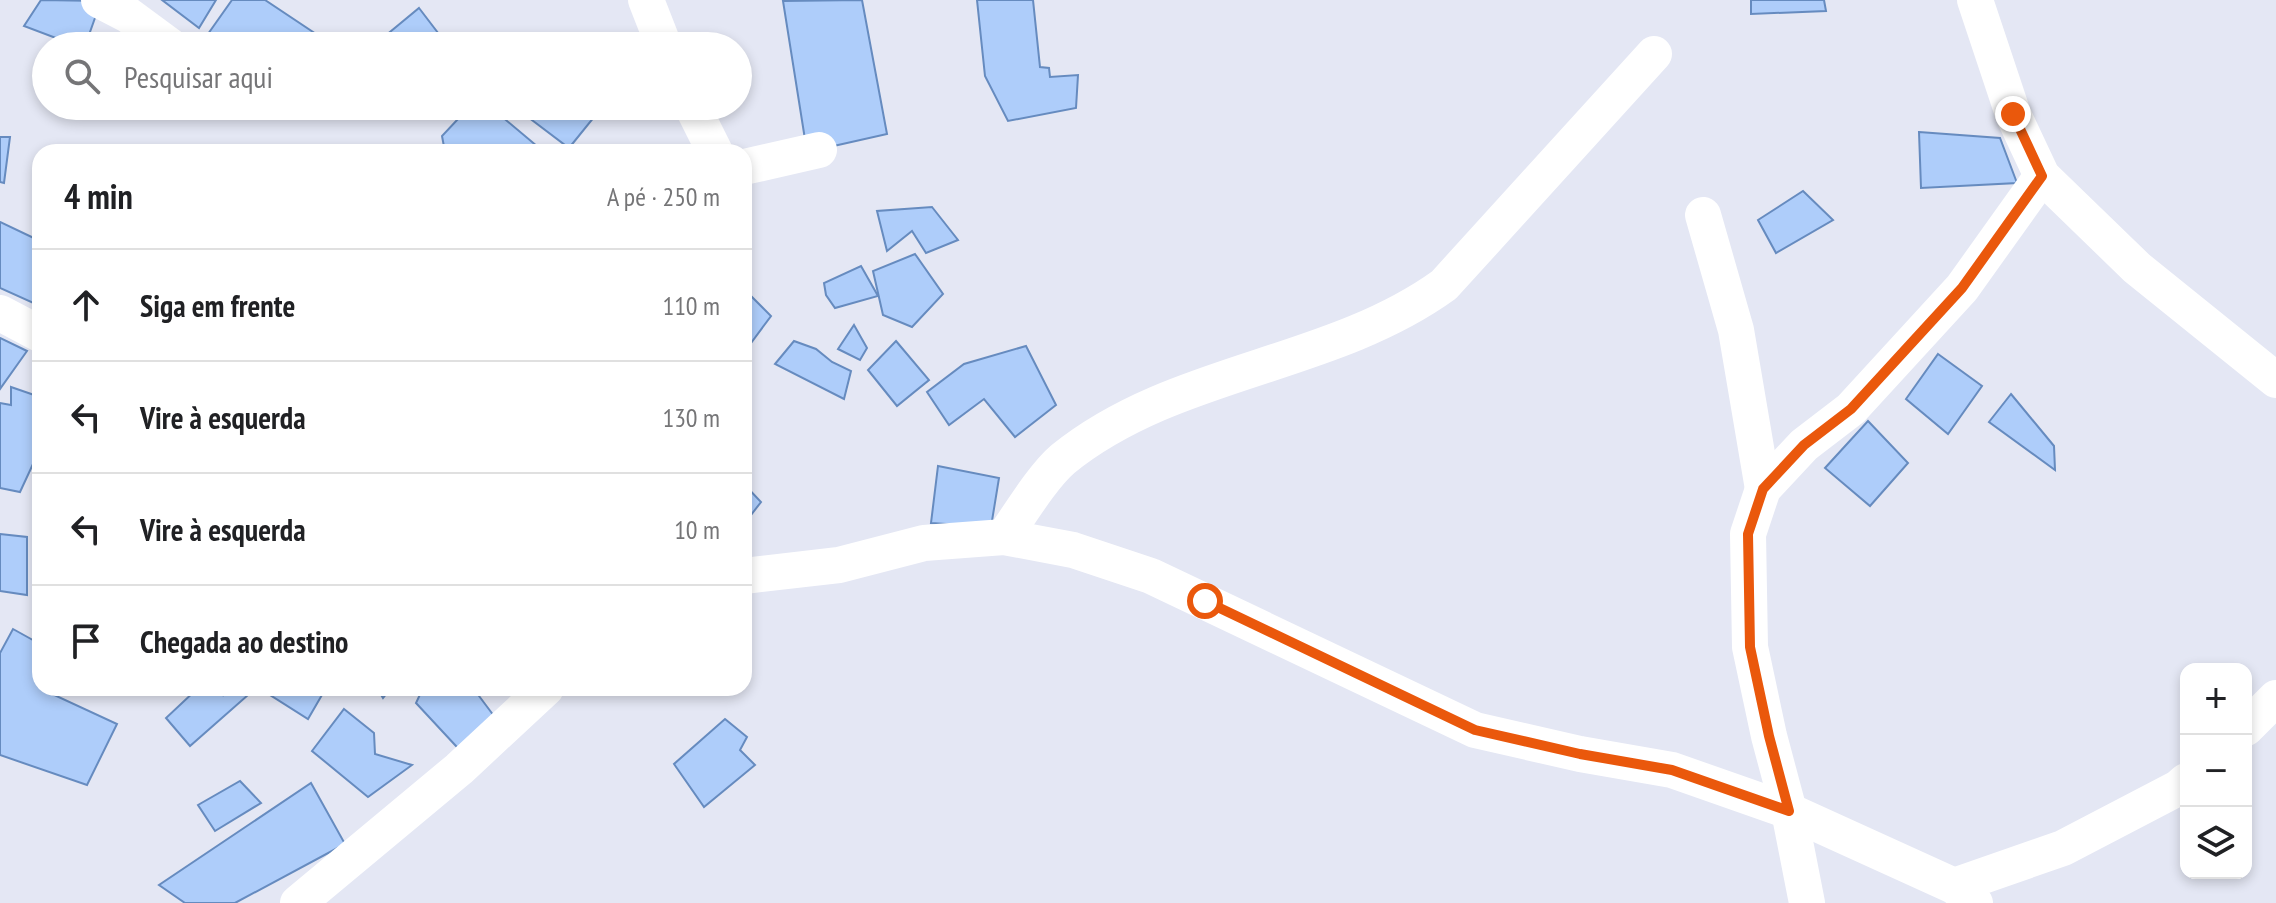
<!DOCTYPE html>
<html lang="pt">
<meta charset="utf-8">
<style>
body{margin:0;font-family:"PT Sans Narrow",sans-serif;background:#f2f2f2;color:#202124}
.controls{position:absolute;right:24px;bottom:24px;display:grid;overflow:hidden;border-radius:16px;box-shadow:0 4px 12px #0003}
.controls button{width:72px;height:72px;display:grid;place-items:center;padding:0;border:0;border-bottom:2px solid #e0e0e0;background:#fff;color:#202124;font:40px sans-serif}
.stop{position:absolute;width:24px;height:24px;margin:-18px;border:6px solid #ea580c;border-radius:50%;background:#fff}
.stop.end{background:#ea580c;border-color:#fff;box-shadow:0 2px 8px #0008}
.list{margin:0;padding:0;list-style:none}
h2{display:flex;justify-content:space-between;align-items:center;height:104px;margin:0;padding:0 32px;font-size:34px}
h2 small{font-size:26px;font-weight:400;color:#757577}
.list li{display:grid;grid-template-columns:52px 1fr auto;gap:24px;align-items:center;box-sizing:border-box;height:112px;padding:0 32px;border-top:2px solid #e0e0e0}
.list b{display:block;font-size:30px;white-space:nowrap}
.list em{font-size:26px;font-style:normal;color:#757577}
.icon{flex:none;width:44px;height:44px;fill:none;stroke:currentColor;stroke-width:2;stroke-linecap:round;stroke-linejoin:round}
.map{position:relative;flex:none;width:2276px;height:903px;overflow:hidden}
.search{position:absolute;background:#fff;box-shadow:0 4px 12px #0003;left:32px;top:32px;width:720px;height:88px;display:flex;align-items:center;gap:20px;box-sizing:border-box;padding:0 28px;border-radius:44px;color:#757577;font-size:30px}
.panel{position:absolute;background:#fff;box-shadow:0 4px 12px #0003;left:32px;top:144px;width:720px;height:552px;border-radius:24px}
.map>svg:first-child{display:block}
.building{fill:#aecdfa;stroke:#668bbf;stroke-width:2}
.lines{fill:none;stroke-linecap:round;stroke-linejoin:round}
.minor{stroke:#fff;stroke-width:36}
.route{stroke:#ea580c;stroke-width:10}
</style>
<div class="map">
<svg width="2276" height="903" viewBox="0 0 2276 903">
<rect width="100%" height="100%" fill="#e4e7f4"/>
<g class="building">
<path d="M41,0l60,1 -16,45h-8l-53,-20z"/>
<path d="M162,0h54l-17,28z"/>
<path d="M232,0h33l69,46h-125l-6,-5z"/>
<path d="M862,0l25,134 -80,18 -24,-151z"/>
<path d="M977,0h56l7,67 9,1 1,9 28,-2 -2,33 -68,13 -23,-45z"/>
<path d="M1751,0h73l2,11 -75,3z"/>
<path d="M419,8l29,38h-75z"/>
<path d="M444,106h52l-2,4 50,42h-99l-3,-16 16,-17z"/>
<path d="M517,106h75l7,5 -30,37 -53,-40z"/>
<path d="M1919,132l81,6 17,45 -96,5z"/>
<path d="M0,137h10l-6,46 -4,-1z"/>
<path d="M1803,191l30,29 -57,33 -18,-33z"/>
<path d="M932,207l26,33 -32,13 -14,-22 -25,20 -10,-40z"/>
<path d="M0,222l40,19v65l-40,-18z"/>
<path d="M915,254l28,40 -31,33 -29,-12 -10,-44z"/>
<path d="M861,266l17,30 -43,12 -9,-13 -2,-12z"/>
<path d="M744,289l27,27 -20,27 -7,-3z"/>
<path d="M854,325l13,23 -7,12 -22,-11z"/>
<path d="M0,338l27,13 -27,38z"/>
<path d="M794,341l22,8 16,13 19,9 -7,28 -69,-35z"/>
<path d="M896,341l33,39 -32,26 -29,-36z"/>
<path d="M1026,346l30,59 -41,32 -31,-38 -35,26 -22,-33 37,-28z"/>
<path d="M1938,354l44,32 -34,48 -42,-35z"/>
<path d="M11,387l29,10v52l-20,43 -20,-4v-85l11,2z"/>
<path d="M2011,394l43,52 1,24 -66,-48z"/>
<path d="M1868,421l40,42 -38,43 -45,-38z"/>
<path d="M938,466l61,12 -8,49 -60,-4z"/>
<path d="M744,484l17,18 -17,22z"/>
<path d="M0,534l27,3v58l-27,-4z"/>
<path d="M13,629l27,15v44h14l-2,6 65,30 -30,61 -87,-30v-102z"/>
<path d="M198,688h18l7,7 4,-7h29l-66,58 -24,-28z"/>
<path d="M269,688h57l-18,31 -41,-26z"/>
<path d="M377,688h14l-8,10z"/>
<path d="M423,688h50l21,28 -25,44 -53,-57z"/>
<path d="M344,709l30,24 1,21 37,11 -44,32 -56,-46z"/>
<path d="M725,719l22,18 -7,13 15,15 -51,42 -30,-43z"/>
<path d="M240,781l21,22 -46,28 -17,-26z"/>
<path d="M311,783l34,61 -110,59h-50l-26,-18z"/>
</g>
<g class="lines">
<g class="minor">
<path d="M99,0l29,15 42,31"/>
<path d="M646,0l18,46"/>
<path d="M1975,0l38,114 29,62 95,92 139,112"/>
<path d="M692,106l23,46"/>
<path d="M744,167l75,-17"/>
<path d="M1703,215l33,115 27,159"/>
<path d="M0,313l40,21"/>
<path d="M1004,537c16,-23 39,-61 59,-78 111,-90 266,-91 381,-174l210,-231"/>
<path d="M744,576l95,-11 85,-22 80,-6 69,13 78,26 324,154 105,24 92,16 117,41 165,75 21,17"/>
<path d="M2246,728l30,-30"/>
<path d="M1954,886l109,-38 115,-60 8,-7"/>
<path d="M298,903l161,-134 87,-81"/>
<path d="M1807,903l-18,-92 -20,-75 -19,-89 -2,-113 15,-45 41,-44 47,-36 111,-121 80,-112"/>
</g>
</g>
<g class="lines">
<path class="route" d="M1205,601l270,129 105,24 92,16 117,41 -20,-75 -19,-89 -2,-113 15,-45 41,-44 47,-36 111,-121 80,-112 -29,-62"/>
</g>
</svg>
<div class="controls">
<button>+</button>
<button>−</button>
<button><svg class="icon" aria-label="layers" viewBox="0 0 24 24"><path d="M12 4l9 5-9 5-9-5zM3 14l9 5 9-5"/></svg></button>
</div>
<div class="stop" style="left:1205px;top:601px"></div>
<div class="stop end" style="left:2013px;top:114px"></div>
<div class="search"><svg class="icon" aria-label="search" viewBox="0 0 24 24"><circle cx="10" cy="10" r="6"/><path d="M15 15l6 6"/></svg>Pesquisar aqui</div>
<section class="panel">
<h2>4 min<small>A pé · 250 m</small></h2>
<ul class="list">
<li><svg class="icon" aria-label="ahead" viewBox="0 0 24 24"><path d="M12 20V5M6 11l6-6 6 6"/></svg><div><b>Siga em frente</b></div><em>110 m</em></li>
<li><svg class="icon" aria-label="left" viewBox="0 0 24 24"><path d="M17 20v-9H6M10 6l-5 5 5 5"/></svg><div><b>Vire à esquerda</b></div><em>130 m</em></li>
<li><svg class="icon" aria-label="left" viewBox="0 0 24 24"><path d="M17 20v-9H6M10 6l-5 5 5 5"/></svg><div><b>Vire à esquerda</b></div><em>10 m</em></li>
<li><svg class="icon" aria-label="arrive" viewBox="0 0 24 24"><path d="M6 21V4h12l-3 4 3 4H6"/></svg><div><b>Chegada ao destino</b></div></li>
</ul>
</section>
</div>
